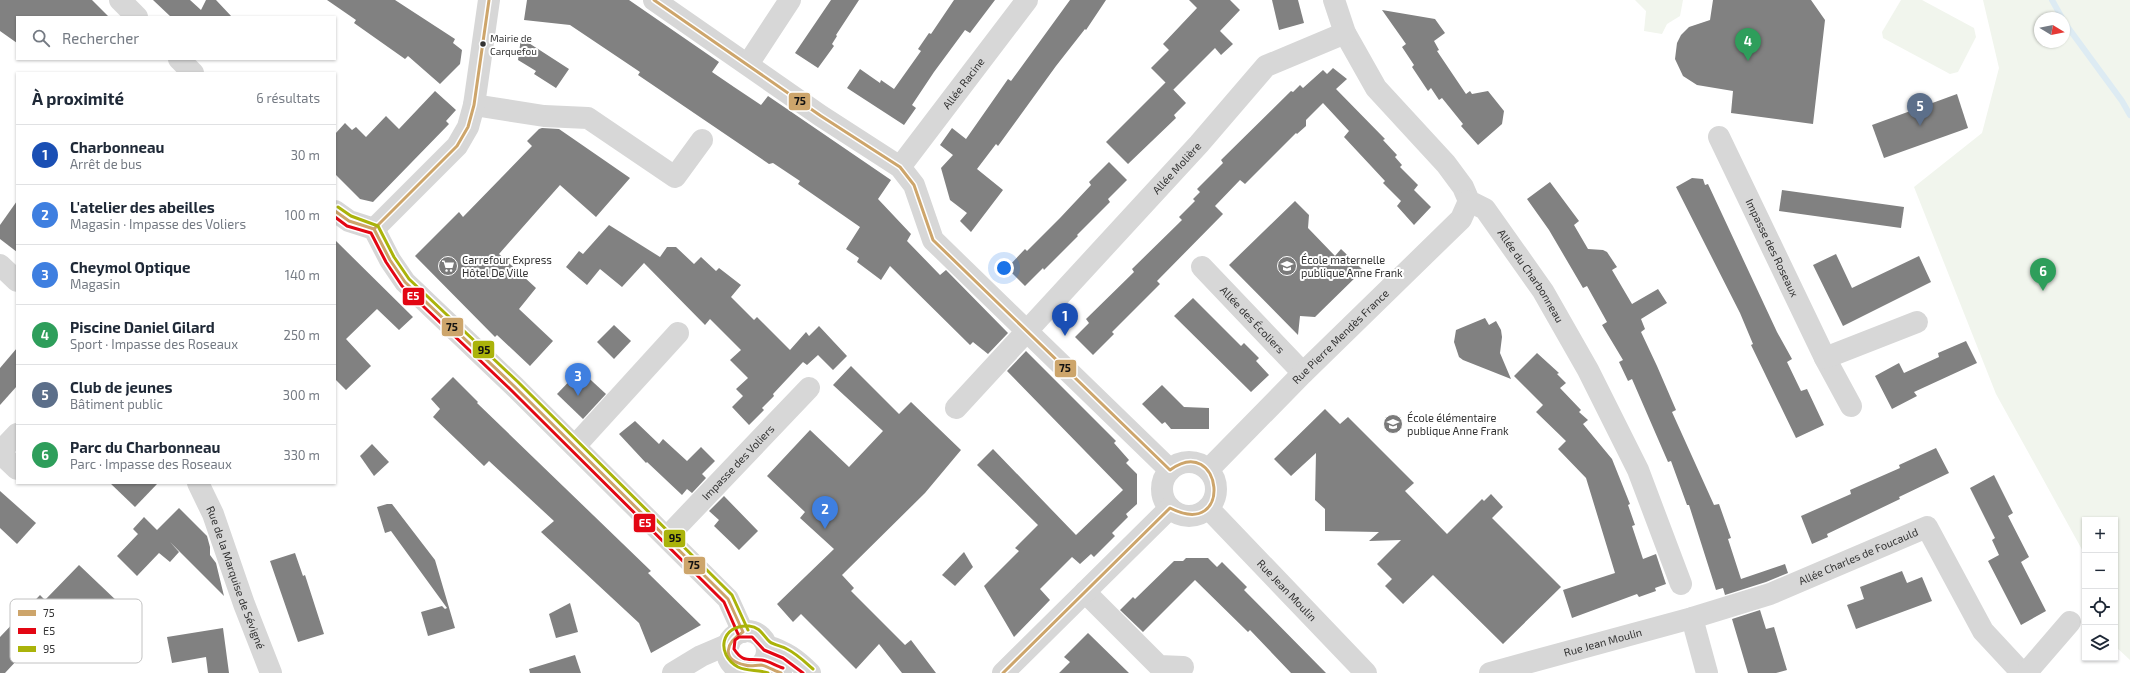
<!DOCTYPE html>
<html lang="fr">
<meta charset="utf-8">
<style>
body{margin:0;font-family:"Exo 2",sans-serif;background:#f6f6f7;color:#1f2937}
.controls{position:absolute;right:12px;bottom:12px;display:grid;overflow:hidden;border-radius:0px;box-shadow:0 1px 3px #0004}
.controls button{width:36px;height:36px;display:grid;place-items:center;padding:0;border:0;border-bottom:1px solid #e0e1e3;background:#fff;color:#1f2937;font:20px sans-serif}
.compass{position:absolute;left:2034px;top:12px;width:36px;height:36px;border-radius:50%;background:#fff;box-shadow:0 1px 3px #0004;rotate:100deg}
.you{position:absolute;left:1004px;top:268px;width:14px;height:14px;margin:-10px;border:3px solid #fff;border-radius:50%;background:#1a73e8;box-shadow:0 0 0 6px #1a73e833}
.badge{display:grid;place-items:center;width:26px;height:26px;border-radius:50%;background:#d93025;color:#fff;font-size:13px;font-weight:700}
.pin{position:absolute;translate:-50% -33px;filter:drop-shadow(0 1px 2px #0008)}
.pin::after{content:'';position:absolute;top:21px;width:14px;height:12px;background:inherit;clip-path:polygon(0 0,100% 0,50% 100%)}
.list{margin:0;padding:0;list-style:none}
h2{display:flex;justify-content:space-between;align-items:center;height:52px;margin:0;padding:0 16px;font-size:17px}
h2 small{font-size:13px;font-weight:400;color:#747a83}
.list li{display:grid;grid-template-columns:26px 1fr auto;gap:12px;align-items:center;box-sizing:border-box;height:60px;padding:0 16px;border-top:1px solid #e0e1e3}
.list b{display:block;font-size:15px;white-space:nowrap}
.list p{margin:0;font-size:13px;white-space:nowrap;color:#747a83}
.list em{font-size:13px;font-style:normal;color:#747a83}
.icon{flex:none;width:22px;height:22px;fill:none;stroke:currentColor;stroke-width:2;stroke-linecap:round;stroke-linejoin:round}
.map{position:relative;flex:none;width:2130px;height:673px;overflow:hidden}
.search{position:absolute;background:#fff;box-shadow:0 1px 3px #0004;left:16px;top:16px;width:320px;height:44px;display:flex;align-items:center;gap:10px;box-sizing:border-box;padding:0 14px;border-radius:0px;color:#747a83;font-size:15px}
.panel{position:absolute;background:#fff;box-shadow:0 1px 3px #0004;left:16px;top:72px;width:320px;height:412px;border-radius:0px}
.map>svg:first-child{display:block}
.green{fill:#f1f5ed;fill-rule:evenodd}
.lines{fill:none;stroke-linecap:round;stroke-linejoin:round}
.stream{stroke:#ddebf3;stroke-width:6}
.building{fill:#818181}
.minor{stroke:#d7d7d7;stroke-width:22}
.bus-1-casing{stroke:#fff;stroke-width:6}
.bus-2-casing{stroke:#fff;stroke-width:6}
.bus-3-casing{stroke:#fff;stroke-width:6}
.bus-1{stroke:#cda56b;stroke-width:3}
.bus-2{stroke:#e30613;stroke-width:3}
.bus-3{stroke:#aab30a;stroke-width:3}
.bus-dot{fill:#333;stroke:#fff;stroke-width:1.5}
.labels{text-anchor:middle;stroke-width:4;stroke-linejoin:round;paint-order:stroke}
.bus-label{font-size:10px;fill:#333;stroke:#fff;text-anchor:start}
.street-label{font-size:11px;fill:#333;stroke:#fff}
.poi-label{font-size:11px;fill:#333;stroke:#fff;text-anchor:start}
.key{fill:#fff;stroke:#c2c2c2;stroke-width:1}
.key-label{font-size:11px;fill:#333}
.line-badge{stroke:#fff;stroke-width:1.5}
.badge-label{font-size:11px;text-anchor:middle;font-weight:bold;fill:#fff}
.pale-badge-label{font-size:11px;text-anchor:middle;font-weight:bold;fill:#111}
</style>
<div class="map">
<svg width="2130" height="673" viewBox="0 0 2130 673">
<rect width="100%" height="100%" fill="#fff"/>
<g class="green">
<path d="M1635,0h48l-3,16 -13,8 -5,10 -18,-3 2,-20z"/>
<path d="M1901,0h21l52,28 2,9 -18,35 -8,2 -67,-36 -1,-6z"/>
<path d="M1983,0h147v660l-15,-14v-126h-30v35l-89,-161 -82,-207 68,-54 17,-65zM2040,18h24v24h-24z"/>
</g>
<g class="lines">
<g class="stream">
<path d="M2052,0l10,18"/>
<path d="M2064,22l58,79 8,14"/>
</g>
</g>
<g class="building">
<path d="M0,0h92l17,17h-92v26l-17,-12z"/>
<path d="M153,0h37l11,10 5,-10h10l16,17h-61z"/>
<path d="M327,0h68l60,39 -2,4 9,7 -2,14 -20,20 -32,-28 -3,3 -51,-36 2,-3z"/>
<path d="M527,0h102l90,62 -7,10 22,15 27,18 7,-9 123,84 -13,19 33,35 -4,7 33,34 6,-5 62,63 -20,21 -15,-12 -3,3 -80,-79 -9,14 -24,-18 2,-4 -13,-9 14,-22 -62,-43 2,-3 -27,-18 -4,1 -131,-89 2,-3 -70,-47 -46,-5z"/>
<path d="M831,0h28l-23,35 1,1 -5,8 2,2 -16,22 -23,-15z"/>
<path d="M954,0h41l-25,33 -5,-3 -31,42 -22,33 4,3 -12,17 -57,-37 13,-19 20,14 1,-3 13,9 27,-38 -3,-2 11,-16 2,1z"/>
<path d="M1070,0h36l-20,30 -1,-1 -29,37 -58,80 -2,-2 -19,25 26,21 -32,42 -11,-11 7,-8 -17,-13 -9,-32 12,-13 -13,-10 12,-17 14,11 42,-60 3,2z"/>
<path d="M1189,0h41l10,10 -20,21 13,13 -12,11 -6,-7 -42,42 -22,-22 18,-18 -6,-6 34,-36z"/>
<path d="M1272,0h26l6,23 -25,7z"/>
<path d="M1713,0h98l14,20 -12,104 -82,-11 2,-22 -36,-6 -14,-9 -8,-17 2,-16 4,-8 8,-8 21,-7z"/>
<path d="M1382,10l53,9 10,14 -11,8 5,9 -2,1 29,43 4,-3 2,3 16,-3 16,20 -2,13 -24,21 -17,-19 2,-2 -21,-26 -3,2 -8,-12 -3,3 -16,-24 2,-2 -12,-18 4,-3z"/>
<path d="M521,38l48,31 -13,19 -22,-14 2,-3 -18,-11z"/>
<path d="M1333,68l14,11 -11,10 49,50 -2,1 14,15 -2,2 7,8 -2,2 18,18 -4,5 17,17 -17,18 -17,-19 4,-5 -18,-18 2,-2 -41,-44 5,-6 -26,-28 -17,17v6l-9,8 -1,-1 -51,51 -5,-4 -25,26 8,8 -66,67 3,3 -48,48 2,2 -21,21 -18,-18 14,-14 -3,-4 48,-47 -2,-3 50,-49 -3,-3 16,-16 -2,-2 7,-7 -3,-3 26,-26 -2,-3 70,-69 2,1 7,-7 3,3 20,-18 4,4z"/>
<path d="M1166,82l20,21 -12,12 2,3 -48,46 -22,-22z"/>
<path d="M435,91l21,19 -10,11 3,3 -76,78 -13,-3 -25,-25v-40l10,-11 7,7 4,-3 10,10 20,-21 13,13z"/>
<path d="M1957,94l11,34 -84,30 -12,-33z"/>
<path d="M542,128l17,1 71,49 -34,39 -36,-32 -61,69 37,34 -17,21 34,32 -23,25 -33,-31 -2,2 -80,-81 44,-44 4,5 69,-71 -5,-5 12,-12z"/>
<path d="M1109,162l18,18 -19,19 2,3 -33,33 1,1 -34,34 -1,-2 -18,18 -18,-18 18,-19 2,2 33,-33 31,-33 -2,-3z"/>
<path d="M1692,178l11,1 2,6 3,-1 69,148 15,27 -5,3 14,29 6,-2 17,36 -28,13 -45,-93 2,-1 -13,-31 -64,-126z"/>
<path d="M1550,182l29,39 -5,4 14,24 15,1 4,2 10,15 -5,3 20,34 26,-15 9,14 -26,16 4,10 -4,3 16,34 19,44 -4,2 42,93 5,-1 12,34 -3,1 13,40 44,-15 3,9 -22,9 -41,13 -2,-7 -7,2 -27,-85h-2l-16,-44 -3,1 -36,-83 -4,2 -9,-19 4,-2 -21,-35 5,-3 -20,-36 -4,2 -34,-58 -22,-31z"/>
<path d="M1782,190l122,17 -3,21 -122,-17z"/>
<path d="M17,201v51l-17,-13v-14z"/>
<path d="M1295,201l14,14 -1,13 27,28 6,-7 22,21 -48,47 -15,-1 -2,19 -69,-70z"/>
<path d="M609,225l51,32 7,-10h9l18,17 7,-7 15,14 3,-3 22,17 -10,12 23,23 3,-3 33,33 16,-18 3,4 10,-10 28,30 -14,14 -15,-15 -11,10 -4,-3 -30,32 1,2 -12,12 2,2 -15,15 -17,-18 11,-11 -7,-7 12,-11 -18,-18 11,-10 -31,-31 -5,6 -61,-62 -22,24 -22,-18 -13,16 -21,-18 13,-16 4,3z"/>
<path d="M335,240l78,77 -14,13 -22,-21 -31,30 25,27 -25,24 -11,-11z"/>
<path d="M1836,254l16,34 67,-32 12,26 -88,44 -30,-61z"/>
<path d="M1193,298l48,48 3,-3 15,15 -3,3 13,14 -18,17 -77,-76z"/>
<path d="M1485,318l4,7 7,-4 5,9 1,7 -2,16 11,26 -48,-19 -4,-3 -5,-15 2,-12z"/>
<path d="M614,325l17,16 -17,18 -17,-17z"/>
<path d="M1966,341l11,22 -63,29 3,4 -25,13 -17,-33 24,-13 5,10 35,-16 -1,-4z"/>
<path d="M17,348v38l-17,19v-37z"/>
<path d="M1026,351l90,90 -2,2 15,17 -3,3 11,11v30l-11,10 2,3 -16,16 3,3 -21,21 -3,-3 -11,10 -8,-7 -32,32 10,11 -36,37 -30,-51 35,-35 -4,-3 23,-23 -61,-60 16,-16 83,86 47,-45 -116,-119z"/>
<path d="M1537,353l22,20 -2,1 9,9 -6,5 21,22 -2,2 9,8 -5,4 29,35 18,45 -2,1 7,20 -3,1 11,33 13,-5 10,30 -11,4 1,3 -17,6 -2,-3 -65,24 -9,-28 52,-17 -29,-95 -28,-29 8,-8 -30,-29 7,-7 -29,-29z"/>
<path d="M851,366l48,48 12,-12 50,48 -36,43 -83,82 12,13 -3,3 54,54 6,-5 25,33h-34l-23,-29 -23,25 -55,-55 -8,8 -16,-18 57,-55 -34,-31 5,-6 -38,-36 43,-46 39,37 34,-36 -50,-46z"/>
<path d="M580,370l26,24 -23,25 -26,-25z"/>
<path d="M453,377l25,25 -1,1 174,168 -3,2 53,52 -50,28 -12,-30 -98,-91 13,-11 -65,-60 -5,5 -51,-49 7,-8 -9,-10z"/>
<path d="M1162,385l22,22 25,1v21h-38l-6,-7 -3,2 -20,-20z"/>
<path d="M1325,409l15,15 8,-7 66,66 -9,8 42,43 35,-35 2,2 7,-7 12,13 -11,11 69,69 -58,57 -70,-69 -30,29 -18,-18 7,-7 -15,-15 24,-24 -32,1 10,-9 -54,-1v-22l-10,-9 1,-47 -25,23 -17,-17z"/>
<path d="M635,421l24,23 4,-5 24,22 14,-14 14,14 -13,13 4,4 -14,15 -5,-4 -5,6 -35,-33 -1,1 -27,-29z"/>
<path d="M372,444l17,18 -15,14 -14,-20z"/>
<path d="M1936,448l13,25 -50,24 1,2 -73,35 1,3 -16,7 -11,-28 50,-22 -1,-4 50,-22 -1,-3z"/>
<path d="M1994,475l19,38 -5,3 21,41 -8,5 25,49 -25,14 -33,-64 11,-6 -7,-15 3,-2 -25,-50z"/>
<path d="M110,483h48l-23,24z"/>
<path d="M0,491l36,32 -19,21 -17,-16z"/>
<path d="M724,496l34,35 -19,19 -25,-24 5,-6 -10,-9z"/>
<path d="M387,504h5l43,56 20,68 -27,8 -7,-24 21,-6 3,3 2,-1 -56,-77 -6,2 -8,-26z"/>
<path d="M179,508l28,28 3,11v8l6,8 8,33 -54,-54 9,10 -9,10 -11,-9 -22,23 -20,-20 21,-22 -5,-5 11,-12 13,13z"/>
<path d="M964,552l9,15 -18,19 -13,-11z"/>
<path d="M295,553l8,23 2,-1 19,59 -26,8 -28,-81z"/>
<path d="M1186,558h22l9,9 5,-5 25,25 -3,3 82,83h-35l-41,-43 -2,2 -53,-52 -52,52 -23,-22 13,-13 2,2 39,-38h9z"/>
<path d="M79,565l40,38 -34,35 -21,-21 -29,29 -3,-2 -27,29h-5v-36l40,-42 5,5z"/>
<path d="M1902,571l5,12 15,-6 10,24 -76,28 -9,-24 17,-6 -4,-12z"/>
<path d="M570,603l8,29 -22,6 -7,-24z"/>
<path d="M1760,610l6,19 8,-2 13,43 -11,3h-28l-16,-54z"/>
<path d="M223,628l6,45h-21l-2,-16 -34,6 -5,-26z"/>
<path d="M1088,633l41,40h-70l11,-11 -6,-5z"/>
<path d="M575,655l6,18h-51l-1,-4z"/>
</g>
<g class="lines">
<g class="minor">
<path d="M120,0l17,17"/>
<path d="M654,0l167,116 79,51 14,18 19,55 237,230"/>
<path id="s1" d="M1334,0l11,33 31,55 70,76 17,23 6,14 16,8 58,82 45,79 50,100 43,114"/>
<path d="M179,59l14,14"/>
<path d="M748,64l42,-64"/>
<path d="M474,105l70,11 44,2 87,59 27,-37"/>
<path id="s2" d="M1719,137l106,221 26,48"/>
<path id="s3" d="M900,167l127,-167"/>
<path d="M335,211l14,10 25,8 16,31 15,22 109,104 214,213 15,33"/>
<path d="M374,229l83,-83 11,-19 6,-22 15,-105"/>
<path d="M0,265l17,16"/>
<path id="s4" d="M1202,267l101,106"/>
<path d="M1825,358l92,-36"/>
<path id="s5" d="M956,408l243,-264 67,-78 79,-33"/>
<path d="M575,446l103,-113"/>
<path d="M0,452l17,-18"/>
<path d="M0,453l17,16"/>
<circle cx="1189" cy="489" r="27"/>
<path id="s6" d="M1208,470l95,-97 158,-154 8,-18"/>
<path id="s7" d="M198,483l15,31 31,90 27,69"/>
<path id="s8" d="M1208,508l158,165"/>
<path id="s9" d="M667,537l142,-149"/>
<path d="M1085,592l74,74 24,1"/>
<path d="M1692,618l15,55"/>
<circle cx="747" cy="651" r="20"/>
<path d="M767,646c18,5 30,14 43,27"/>
<path d="M761,665l20,8"/>
<path d="M673,673l28,-17 28,-12"/>
<path d="M1003,673l167,-165"/>
<path id="s10" d="M1490,673l202,-55 78,-24 157,-67 56,104 39,42"/>
<path d="M2026,673l44,-51"/>
</g>
<g class="bus-1-casing">
<g id="bus-1">
<path d="M654,0l167,116 79,51 14,18 19,55 237,230c52,-38 65,71 0,38l-167,165"/>
<path d="M335,211l14,10 25,8 16,31 15,22 109,104 214,213 15,33c-18,11 -22,28 2,33 6,2 10,0 16,0 6,1 14,6 20,8"/>
<path d="M374,229l83,-83 11,-19 6,-22 15,-105"/>
</g>
</g>
<g class="bus-2-casing">
<g id="bus-2">
<path d="M335,217l12,9 24,7 15,29 16,24 109,104 213,212 14,32"/>
<path d="M783,668c-7,-2 -14,-7 -21,-8 -14,-2 -19,3 -28,-11l1,-9 4,-3h13l12,13 19,8 20,15"/>
</g>
</g>
<g class="bus-3-casing">
<g id="bus-3">
<path d="M338,207l13,9 27,10 16,31 15,22 109,103 214,213 16,35"/>
<path d="M768,673c-10,-4 -20,-1 -30,-6 -23,-13 -17,-43 11,-41 12,1 14,10 21,16 4,3 12,4 17,7 10,5 18,13 26,20"/>
</g>
</g>
<use href="#bus-1" class="bus-1"/>
<use href="#bus-2" class="bus-2"/>
<use href="#bus-3" class="bus-3"/>
</g>
<defs>
<g id="supermarket-disc" transform="scale(1)"><circle r="9.5" fill="#7a7a7a" stroke="#fff"/><path d="M-6-5.5h2.5l.6 2H6L4.5 2H-2.5L-4.4-4H-6ZM-1.5 3.2a1.3 1.3 0 1 0 .1 0ZM3 3.2a1.3 1.3 0 1 0 .1 0Z" fill="#fff"/></g>
<g id="school-disc" transform="scale(1)"><circle r="9.5" fill="#7a7a7a" stroke="#fff"/><path d="M0-5L7-2L0 1L-7-2ZM-4 1L0 2.5L4 1V4Q0 6-4 4Z" fill="#fff"/></g>
</defs>
<g fill-rule="evenodd">
<use href="#supermarket-disc" x="448" y="266"/>
<use href="#school-disc" x="1287" y="266"/>
<use href="#school-disc" x="1393" y="424"/>
</g>
<circle class="bus-dot" cx="483" cy="44" r="3.5"/>
<g class="labels">
<g class="bus-label">
<text x="490" y="42">Mairie de<tspan x="490" dy="13">Carquefou</tspan></text>
</g>
<g class="street-label">
<text dy="4" stroke="none"><textPath href="#s3" startOffset="105">Allée Racine</textPath></text>
<text dy="4" stroke="none"><textPath href="#s5" startOffset="326">Allée Molière</textPath></text>
<text dy="4" stroke="none"><textPath href="#s2" startOffset="123">Impasse des Roseaux</textPath></text>
<text dy="4" stroke="none"><textPath href="#s1" startOffset="344">Allée du Charbonneau</textPath></text>
<text dy="4" stroke="none"><textPath href="#s4" startOffset="73">Allée des Écoliers</textPath></text>
<text dy="4" stroke="none"><textPath href="#s6" startOffset="188">Rue Pierre Mendès France</textPath></text>
<text dy="4" stroke="none"><textPath href="#s9" startOffset="103">Impasse des Voliers</textPath></text>
<text dy="4" stroke="none"><textPath href="#s10" startOffset="387">Allée Charles de Foucauld</textPath></text>
<text dy="4" stroke="none"><textPath href="#s7" startOffset="102">Rue de la Marquise de Sévigné</textPath></text>
<text dy="4" stroke="none"><textPath href="#s8" startOffset="114">Rue Jean Moulin</textPath></text>
<text dy="4" stroke="none"><textPath href="#s10" startOffset="117">Rue Jean Moulin</textPath></text>
</g>
<g class="poi-label">
<text x="462" y="264">Carrefour Express<tspan x="462" dy="13">Hôtel De Ville</tspan></text>
<text x="1301" y="264">École maternelle<tspan x="1301" dy="13">publique Anne Frank</tspan></text>
<text x="1407" y="422">École élémentaire<tspan x="1407" dy="13">publique Anne Frank</tspan></text>
</g>
</g>
<rect x="10" y="599" width="132" height="64" rx="6" class="key"/>
<rect x="18" y="610" width="18" height="6" fill="#cda56b"/>
<rect x="18" y="628" width="18" height="6" fill="#e30613"/>
<rect x="18" y="646" width="18" height="6" fill="#aab30a"/>
<g class="key-label">
<text x="43" y="617">75</text>
<text x="43" y="635">E5</text>
<text x="43" y="653">95</text>
</g>
<g class="line-badge">
<rect x="788" y="92" width="23" height="19" rx="4" fill="#cda56b"/>
<rect x="402" y="287" width="23" height="19" rx="4" fill="#e30613"/>
<rect x="441" y="317" width="23" height="20" rx="4" fill="#cda56b"/>
<rect x="472" y="340" width="23" height="19" rx="4" fill="#aab30a"/>
<rect x="1054" y="359" width="23" height="19" rx="4" fill="#cda56b"/>
<rect x="633" y="513" width="23" height="20" rx="4" fill="#e30613"/>
<rect x="663" y="529" width="23" height="19" rx="4" fill="#aab30a"/>
<rect x="683" y="556" width="23" height="19" rx="4" fill="#cda56b"/>
</g>
<g class="badge-label">
<text x="413" y="300">E5</text>
<text x="645" y="527">E5</text>
</g>
<g class="pale-badge-label">
<text x="800" y="105">75</text>
<text x="452" y="331">75</text>
<text x="484" y="354">95</text>
<text x="1065" y="372">75</text>
<text x="675" y="542">95</text>
<text x="694" y="569">75</text>
</g>
</svg>
<div class="controls">
<button>+</button>
<button>−</button>
<button><svg class="icon" aria-label="locate" viewBox="0 0 24 24"><circle cx="12" cy="12" r="6"/><path d="M12 2v4M12 18v4M2 12h4M18 12h4"/></svg></button>
<button><svg class="icon" aria-label="layers" viewBox="0 0 24 24"><path d="M12 4l9 5-9 5-9-5zM3 14l9 5 9-5"/></svg></button>
</div>
<svg class="compass" viewBox="-18 -18 36 36"><path d="M0-13l5 13h-10z" fill="#e53935"/><path d="M0 13l5-13h-10z" fill="#747a83"/></svg>
<div class="you"></div>
<div class="pin badge" style="left:1065px;top:336px;background:#1a4fb4">1</div>
<div class="pin badge" style="left:825px;top:529px;background:#3f7fe0">2</div>
<div class="pin badge" style="left:578px;top:396px;background:#3f7fe0">3</div>
<div class="pin badge" style="left:1748px;top:61px;background:#2e9e5b">4</div>
<div class="pin badge" style="left:1920px;top:126px;background:#5c6f8a">5</div>
<div class="pin badge" style="left:2043px;top:291px;background:#2e9e5b">6</div>
<div class="search"><svg class="icon" aria-label="search" viewBox="0 0 24 24"><circle cx="10" cy="10" r="6"/><path d="M15 15l6 6"/></svg>Rechercher</div>
<section class="panel">
<h2>À proximité<small>6 résultats</small></h2>
<ul class="list">
<li><span class="badge" style="background:#1a4fb4">1</span><div><b>Charbonneau</b><p>Arrêt de bus</p></div><em>30 m</em></li>
<li><span class="badge" style="background:#3f7fe0">2</span><div><b>L'atelier des abeilles</b><p>Magasin · Impasse des Voliers</p></div><em>100 m</em></li>
<li><span class="badge" style="background:#3f7fe0">3</span><div><b>Cheymol Optique</b><p>Magasin</p></div><em>140 m</em></li>
<li><span class="badge" style="background:#2e9e5b">4</span><div><b>Piscine Daniel Gilard</b><p>Sport · Impasse des Roseaux</p></div><em>250 m</em></li>
<li><span class="badge" style="background:#5c6f8a">5</span><div><b>Club de jeunes</b><p>Bâtiment public</p></div><em>300 m</em></li>
<li><span class="badge" style="background:#2e9e5b">6</span><div><b>Parc du Charbonneau</b><p>Parc · Impasse des Roseaux</p></div><em>330 m</em></li>
</ul>
</section>
</div>
